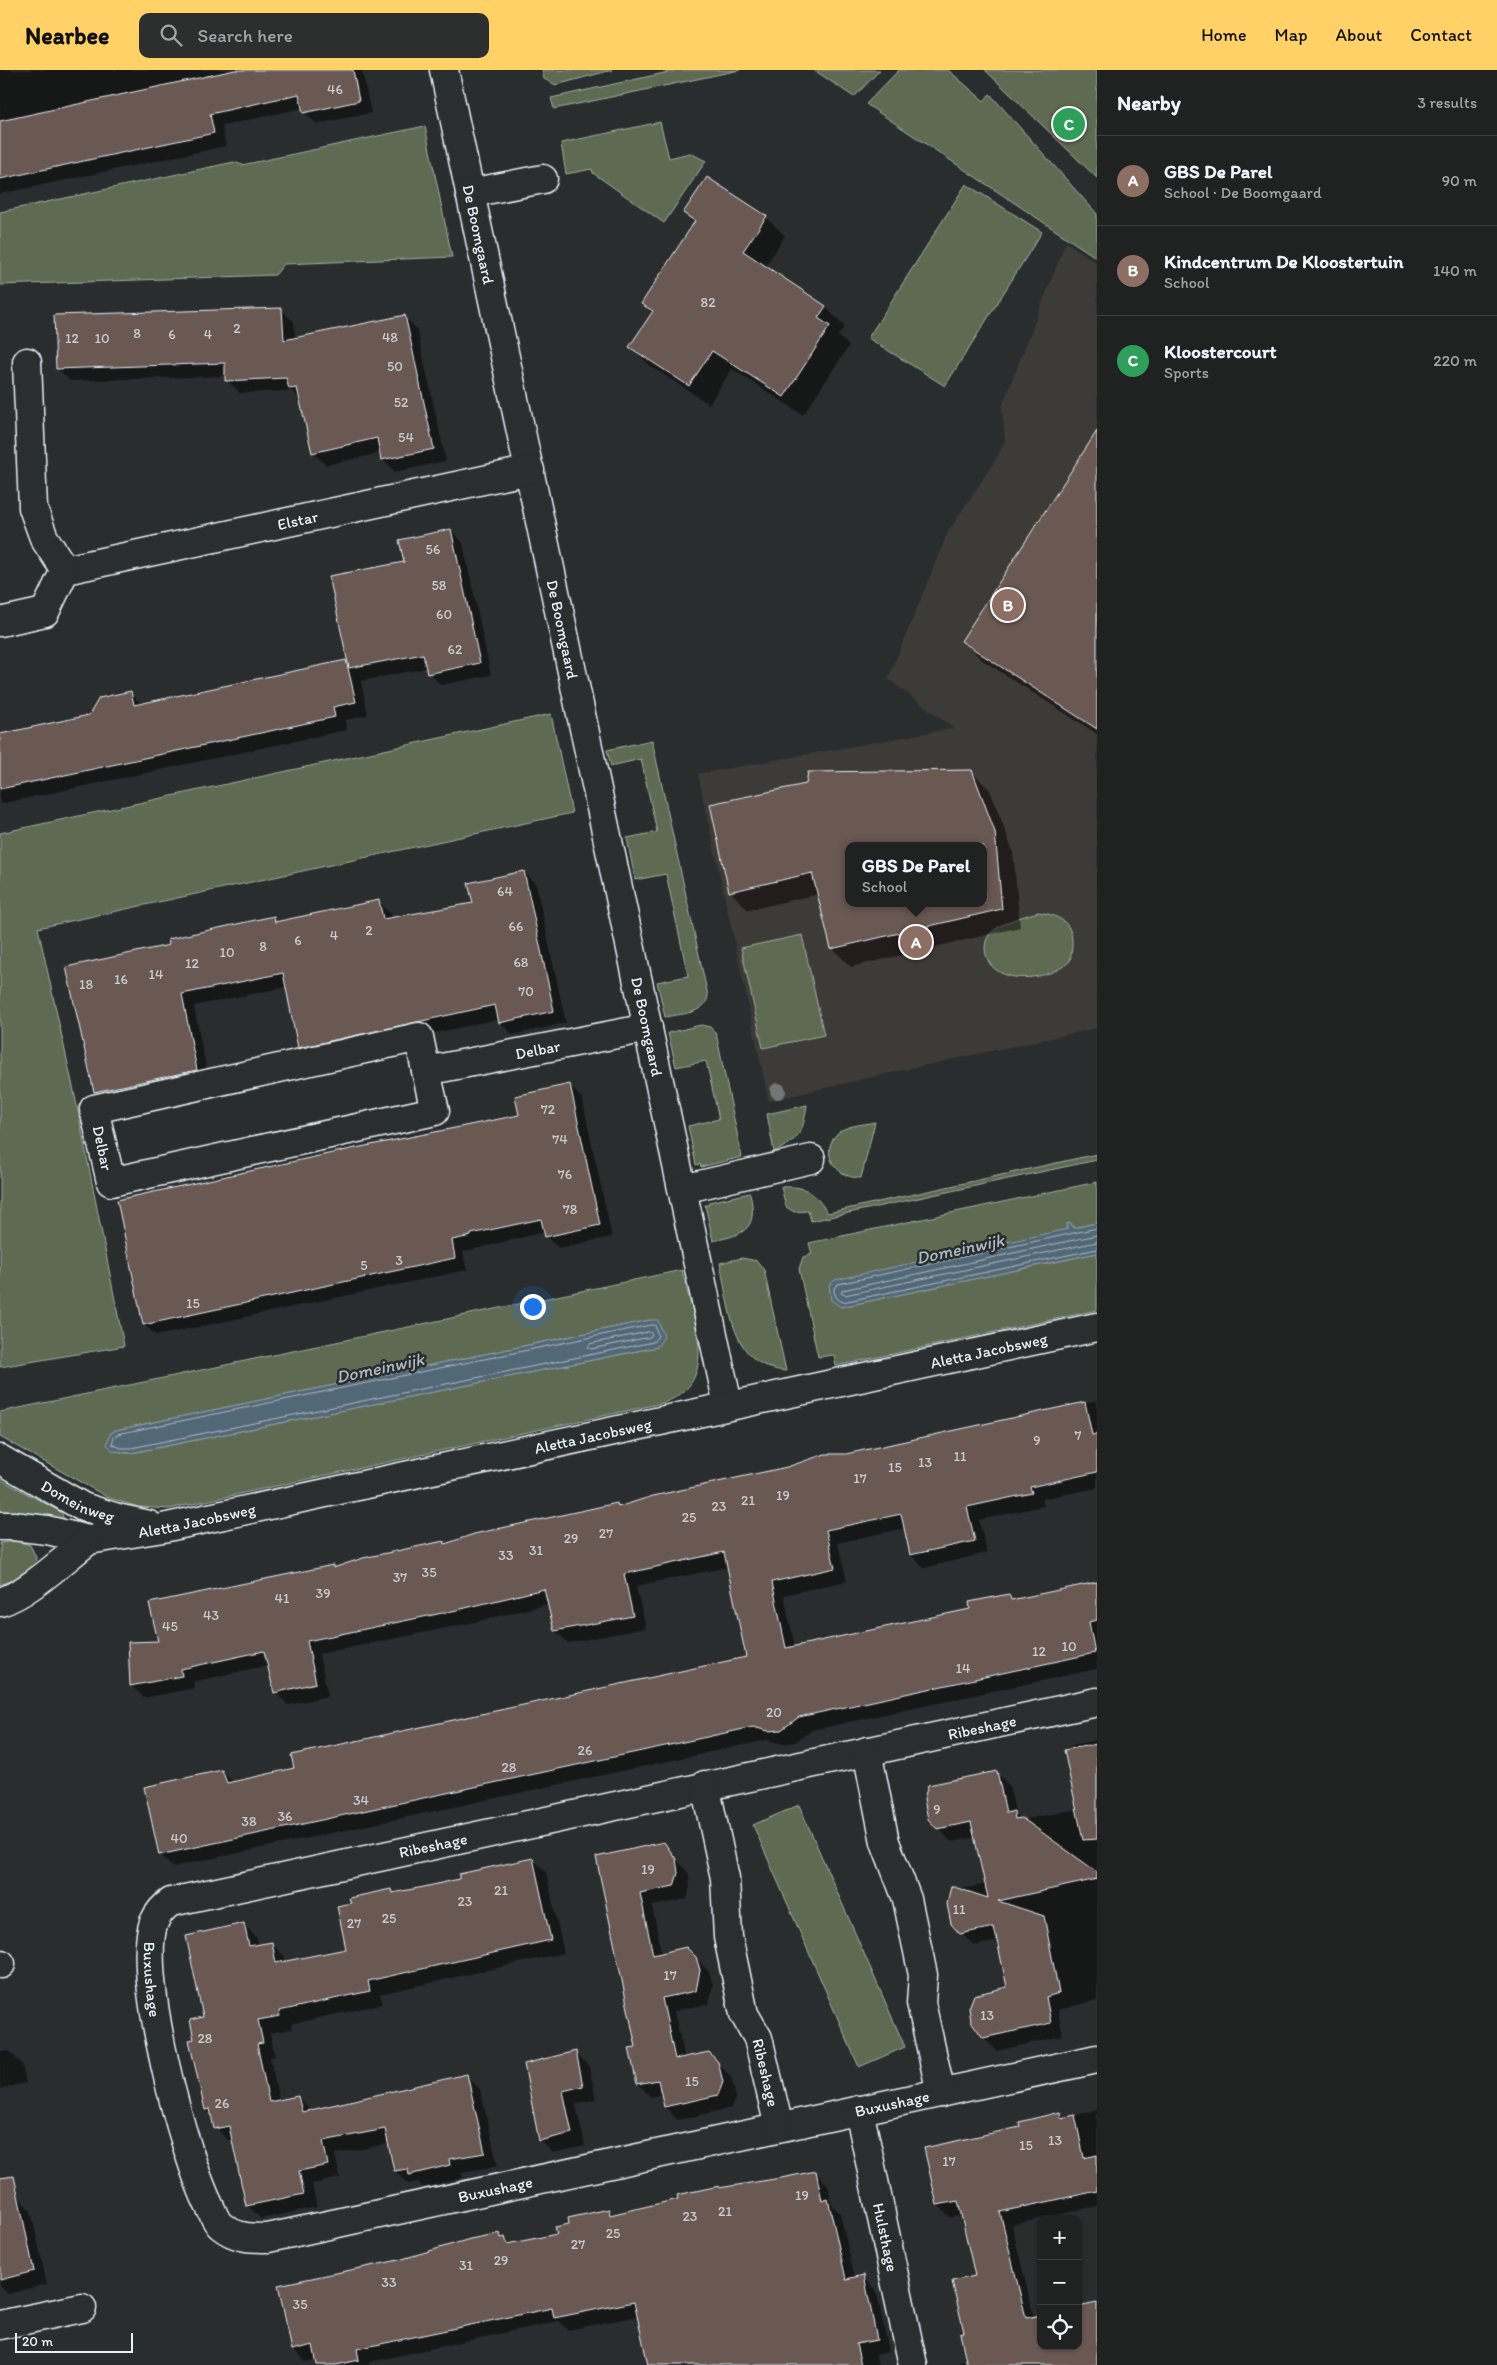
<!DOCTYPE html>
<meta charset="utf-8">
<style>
body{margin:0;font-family:Itim,sans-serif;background:#2d2f2f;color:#f1f3f6}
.controls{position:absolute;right:15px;bottom:15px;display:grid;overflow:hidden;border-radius:10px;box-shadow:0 1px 4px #0004}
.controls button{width:45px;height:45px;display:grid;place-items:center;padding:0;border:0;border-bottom:1px solid #3d3f40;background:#202222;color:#f1f3f6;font:25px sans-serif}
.scale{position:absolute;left:15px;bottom:12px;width:118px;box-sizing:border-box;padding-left:5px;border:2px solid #e8f1f8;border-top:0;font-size:14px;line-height:18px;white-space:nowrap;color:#e8f1f8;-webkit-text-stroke:4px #2a2d2e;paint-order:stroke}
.you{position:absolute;left:532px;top:1236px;width:18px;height:18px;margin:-12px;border:4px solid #fff;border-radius:50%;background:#1a73e8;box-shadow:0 0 0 8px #1a73e833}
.badge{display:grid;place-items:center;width:32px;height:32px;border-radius:50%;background:#ffd166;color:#fff;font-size:16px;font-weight:700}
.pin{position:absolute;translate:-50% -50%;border:2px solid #fff;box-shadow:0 1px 5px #0006}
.popup{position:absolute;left:845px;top:772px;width:142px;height:65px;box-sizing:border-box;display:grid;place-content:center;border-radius:10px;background:#202222;filter:drop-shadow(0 1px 4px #0005);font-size:16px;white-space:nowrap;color:#a2a4a5}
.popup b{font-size:19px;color:#f1f3f6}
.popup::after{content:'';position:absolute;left:50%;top:100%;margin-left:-10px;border:10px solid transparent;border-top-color:#202222}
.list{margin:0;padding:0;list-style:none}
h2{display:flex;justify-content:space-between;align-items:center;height:65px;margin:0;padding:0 20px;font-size:21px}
h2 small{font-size:16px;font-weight:400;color:#a2a4a5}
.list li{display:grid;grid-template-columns:32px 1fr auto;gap:15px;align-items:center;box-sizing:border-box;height:90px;padding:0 20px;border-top:1px solid #3d3f40}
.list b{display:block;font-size:19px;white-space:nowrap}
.list p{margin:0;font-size:16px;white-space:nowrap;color:#a2a4a5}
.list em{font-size:16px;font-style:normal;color:#a2a4a5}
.icon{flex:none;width:28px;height:28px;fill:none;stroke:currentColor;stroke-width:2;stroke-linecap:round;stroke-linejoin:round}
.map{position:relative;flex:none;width:1097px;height:2295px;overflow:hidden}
header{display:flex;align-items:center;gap:30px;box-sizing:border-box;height:70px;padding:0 25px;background:#ffd166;color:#111}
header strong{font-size:24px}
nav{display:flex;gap:28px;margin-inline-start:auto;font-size:18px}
.search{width:350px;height:45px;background:#2d2f2f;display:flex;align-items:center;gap:12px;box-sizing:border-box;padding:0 18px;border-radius:10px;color:#a2a4a5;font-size:19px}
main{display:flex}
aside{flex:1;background:#202222}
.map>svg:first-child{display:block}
.built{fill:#3d3a39;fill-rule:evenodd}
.green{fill:#5e6a52;stroke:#a3aea5;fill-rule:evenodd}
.water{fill:#526876;stroke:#8e9faa}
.shadow{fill:#0007;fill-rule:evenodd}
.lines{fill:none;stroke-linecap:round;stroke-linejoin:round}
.shore{stroke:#acbac4;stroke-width:1}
.building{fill:#6a5953;stroke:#e8f1f8;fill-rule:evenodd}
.minor-casing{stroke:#e8f1f8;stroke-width:31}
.minor{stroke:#2a2d2e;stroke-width:28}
.tree{fill:#707774}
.labels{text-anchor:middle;stroke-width:5;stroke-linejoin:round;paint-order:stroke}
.number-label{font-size:14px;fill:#c8cbcf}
.street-label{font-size:16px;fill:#e8f1f8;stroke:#2a2d2e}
.water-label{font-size:18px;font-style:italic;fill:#acbac4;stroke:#2a2d2e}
</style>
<header>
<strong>Nearbee</strong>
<div class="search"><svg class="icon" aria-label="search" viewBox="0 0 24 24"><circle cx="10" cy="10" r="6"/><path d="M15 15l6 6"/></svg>Search here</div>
<nav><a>Home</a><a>Map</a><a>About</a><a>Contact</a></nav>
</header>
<main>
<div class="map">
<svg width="1097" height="2295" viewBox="0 0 1097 2295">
<rect width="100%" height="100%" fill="#2a2d2e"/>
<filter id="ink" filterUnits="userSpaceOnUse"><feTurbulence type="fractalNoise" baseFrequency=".02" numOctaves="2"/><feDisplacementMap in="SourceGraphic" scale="10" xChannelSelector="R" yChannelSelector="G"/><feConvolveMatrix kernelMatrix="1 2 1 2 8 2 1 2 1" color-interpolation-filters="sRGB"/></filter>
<g filter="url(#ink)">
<path class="built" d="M1066,172l31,21v765l-212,46 -116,27 -71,-327 256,-46 -66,-49 60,-147 48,-73 9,-18 -3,-35zM848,776h136v57h-136z"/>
<g class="green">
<path d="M542,0h70l-56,15 -12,-6z"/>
<path d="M678,0h62l-186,39 -3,-11z"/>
<path d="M814,0h66l-26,27z"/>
<path d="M899,0h49l36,31 6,-7 107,120v44l-231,-154z"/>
<path d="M985,0h112v108z"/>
<path d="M660,52l9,36 21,-5 16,8 -42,62 -71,-50 -1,-4 -26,5 -5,-31z"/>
<path d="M425,56l27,131 -168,7 -9,11 -275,10v-73l234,-50 8,3z"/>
<path d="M966,114l76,48 -97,154 -77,-48z"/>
<path d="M551,644l21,99 -534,115 37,168 49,250 -124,21v-534z"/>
<path d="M652,670l56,256c-2,18 -29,18 -43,21l-8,-35 31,-6 -22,-102 -31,6 -8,-42 30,-6 -16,-73 -30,7 -4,-16z"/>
<path d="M1038,842c32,5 38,18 32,49 -21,21 -82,27 -85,-12 0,-5 1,-10 4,-14 12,-13 32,-18 49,-23z"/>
<path d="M802,865l22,100 -61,13 -22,-100z"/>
<path d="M701,955l9,2 6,6 26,124 -41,10 -1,-3 -4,1 -8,-39 31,-7 -13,-58 -30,6 -8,-34z"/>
<path d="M807,1035c-4,28 -8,35 -33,47l-7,-38z"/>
<path d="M875,1052l-14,56c-21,1 -42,-21 -26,-42 8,-11 27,-11 40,-14z"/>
<path d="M1097,1084v6l-286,61 -3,-10 -14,1 -8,-5 -5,-20c28,-1 32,5 47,26z"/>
<path d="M1097,1112v41l-25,5 -1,-5 -4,1v5l-226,78 256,-54v57l-261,56 -2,-11 -16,2 -19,-88 4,-12 9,-3 -3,-11z"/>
<path d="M750,1123c8,36 -4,41 -37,48l-8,-36h4v-3z"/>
<path d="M742,1188l15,3 7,9 22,101c-55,-4 -57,-65 -66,-108z"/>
<path d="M682,1200c9,45 42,112 -19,133l-494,106 -31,-2 -31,-10 -107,-60v-25zM650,1250l7,27 -526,106h-10l-11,-19 6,-4z"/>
<path d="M0,1409l61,33 3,7 -7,2 -57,-8z"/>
<path d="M16,1471l14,4 6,12 -1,9 -11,9 -24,10v-42z"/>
<path d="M799,1735l106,242 -46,20 -106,-242z"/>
</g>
<g class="water">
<path d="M1071,1153l2,5 24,-5v30l-256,54 -10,-7 -2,-15 6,-5 232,-51v-5z"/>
<path d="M650,1250h8l6,17 -7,10 -526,106 -18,-2 -6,-7 3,-10 6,-4z"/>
</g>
<g class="shadow">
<path d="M0,0h362l9,43 -54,11 -13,-12 -1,-4 -81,18 4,20 -226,48z"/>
<path d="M685,143l81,4 19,19 -20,31 60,40 20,19 -7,10 11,10 -46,69 -71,-46 -23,35 -59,-38 -19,-19 22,-33 -11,-11 53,-80z"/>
<path d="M281,239l13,13 1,17 110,-22 12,12 29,132 -51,11 -13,-13 -1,-6 -55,12 -13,-12 -12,-53 -9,-9 -52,2 -13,-13v-4l-157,5 -13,-13z"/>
<path d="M1097,364v300l-115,-74 -19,-19z"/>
<path d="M451,460l12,13 28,132 -50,10 -12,-12 -2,-5 -66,13 7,34 -23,5 2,10 -347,74v-69l89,-19 41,-23 13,12 203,-44 3,3 56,-101z"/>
<path d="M971,701l19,19 23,61 7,76 -169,40 -19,-19 -13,-54 -71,16 -18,-19zM848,776h136v57h-136z"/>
<path d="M524,802l12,12 30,139 -53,12 -13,-13 -1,-3 -187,41 -13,-13 -12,-60 -93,19 15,76 -102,22 -12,-12 75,-146 103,-28 5,5 100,-22 13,13 1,5 82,-15z"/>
<path d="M570,1016l12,12 30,139 -54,11 -12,-12 -1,-4 -82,20 4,18 -311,66 -12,-12 376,-208z"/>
<path d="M1097,1330v88l-55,11 2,7 -65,14 8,33 -63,15 -13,-13 -6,-27 -67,15 9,38 -63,14 11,53 177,-38 37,-15 5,6 83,-18v86l-285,61 -17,12 -13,2 -15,-4 -594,127 -13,-13 62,-83 12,12 513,-125 -19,-91 -92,19 10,42 -78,15 -13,-13 -6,-26 -78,19 -152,31 9,42 -40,9 -13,-13 -6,-27 -76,17 2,6 -51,10 -13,-13 28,-43 173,-75 3,2 109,-27 2,3 171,-40 4,3z"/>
<path d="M1097,1670v260l-39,10 5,26 -66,15 -13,-13 25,-50 -10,-47 -25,5 -13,-13 -10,-42 35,-7 -10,-47 -25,5 -11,-12 38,-8 -1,-2 -38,8v2l-10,-11 67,-47 13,13 7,30 5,5 56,-11 -6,-64z"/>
<path d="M663,1774l26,30 1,13 -3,12 -35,7 10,48 24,-6 23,24 4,13 -4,19 -35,7 11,47 23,-5 23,24 5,19 -5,12 -53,12 -13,-13 -3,-13 -11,3 -13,-13v-36l-41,-190z"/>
<path d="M533,1789l13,13 18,81 -184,41 3,10 -92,20 1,5 -22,4 5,23 -5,1 9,44 19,-4 13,14 156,-35 13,13 18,77 -36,6 1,6 -40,9 -5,-5 -10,2 -13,-13 -6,-27 -54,10 5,24 -28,6 5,23 -56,12 -13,-13 -15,-66 -4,1 -13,-13 -3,-11 -7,-7 -10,-70 48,-115 13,13 1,8 13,-3 13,13 2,6 61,-12 43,-60 4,4 67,-14z"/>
<path d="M9,1981l13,13 4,19 -26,6v-37z"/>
<path d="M575,1983l14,13 7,33 -20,5 9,42 -32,7 -13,-13z"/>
<path d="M1097,2040v96l-85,19 29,121h37l19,19h-136l-1,-4 7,-1 -1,-27 11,-56 -14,-62 -12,3 -13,-13 84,-77 38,-14 4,4z"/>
<path d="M815,2102l13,13 4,20 8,8 15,66 9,-2 12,12 13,63 -13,3 2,10h-229l-10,-49 -71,14 -9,-9 -190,41v3h-50l-1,-6 -12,3 -13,-13 106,-88 101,-27 11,11 47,-11 13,-10 38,-13 5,5 66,-16 38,-13 2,2z"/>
<path d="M18,2127l13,14 16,73 -39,10 -8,-8v-85z"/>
</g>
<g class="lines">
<g class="shore">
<path d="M1097,1158l-259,56 -4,4c0,7 2,11 9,14l254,-53"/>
<path d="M1097,1165l-254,55 -2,3 4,2 252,-53"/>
<path d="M651,1255h4l3,11 -5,6 -522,106h-10l-9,-4 2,-7 4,-3z"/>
<path d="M649,1262l3,2 -2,3 -59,12 -3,-2 2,-3z"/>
</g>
</g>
<g class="building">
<path d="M235,0h118l6,31 -56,12 -4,-19 -89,20 4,19 -214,46v-58z"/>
<path d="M707,107l60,39 -24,35 83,55 -8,12 12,8 -46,71 -72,-46 -23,35 -60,-39 24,-36 -12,-7 54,-83 -12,-8z"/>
<path d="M282,238l2,32 121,-25 29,134 -53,11 -4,-22 -65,15 -15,-65 -8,1 -3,-11 -61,3v-18l-169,6 -2,-54z"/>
<path d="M1097,361v298l-136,-88z"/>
<path d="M451,459l29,134 -53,11 -4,-20 -74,14 -20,-92 75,-14 -5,-22z"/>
<path d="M346,590l10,42 -23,5 2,10 -335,72v-55l89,-19 10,-17 32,-7 3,14z"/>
<path d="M972,700l23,62 7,77 -171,40 -19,-76 -83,19 -19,-88 96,-20 2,-12zM848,776h136v57h-136z"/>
<path d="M524,801l30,140 -55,12 -4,-18 -197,43 -15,-75 -101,21 15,76 -103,22 -28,-125 103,-22 -1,-6 106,-23 1,6 104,-22 4,19 90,-16 -5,-20z"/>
<path d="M570,1014l30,141 -55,12 -4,-18 -70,15v2l-19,4 3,18 -312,67 -26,-125 234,-51 168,-34 -4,-19z"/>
<path d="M1085,1332l7,33 5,-1v38l-67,15 2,6 -65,14 8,34 -65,14 -9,-41 -75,16 9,38 -63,14 14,66 184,-39 -1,-7 40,-8 2,6 86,-18v38l-8,2 6,31 -296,64 -18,13 -13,1 -15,-4 -594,128 -15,-68 78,-17 5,13 32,-7 35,-8 -3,-13 455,-98 -22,-105 -100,22 9,42 -79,15 -10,-42 -87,21 -150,31 9,42 -42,10 -10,-42 -83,18 1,7 -52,10 -2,-44 30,-1 -9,-38 184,-38v3l30,-10 81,-17 1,3 29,-10 143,-31 1,4 35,-11 134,-29 38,-13h21z"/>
<path d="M1097,1674v95l-14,1 -19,-90z"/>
<path d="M997,1701l9,42 8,-2 1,8 7,-1 75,54v7l-99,22 46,15 15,77 -13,4 5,26 -68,15 -12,-17 -2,-13 5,-13 33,-8 -13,-60 -34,7 -9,-10 -4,-20 4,-18 37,12 -17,-76 -34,7 -9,-10 -4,-20 4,-14z"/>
<path d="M664,1772l12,17 2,14 -4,13 -34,7 13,62 33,-8 10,10 4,13 -4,21 -34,7 13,61 34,-7 9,10 5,20 -5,13 -54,12 -6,-27 -21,4 -8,-36 7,-1 -40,-190z"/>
<path d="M533,1788l18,82 -183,41 2,10 -91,20 1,5 -22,4 5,23 -6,1 12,58 29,-6 4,16 165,-38 18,79 -36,6 1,6 -41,10 -1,-6 -14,2 -9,-42 -62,12 5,24 -29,6 5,23 -58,12 -17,-80 -15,3 -4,-20 -5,1 -16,-70 5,-1 -4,-19 13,-3 -17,-81 58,-13 5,23 23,-4 4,21 70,-14 -9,-43 14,-3 -2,-5 42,-9 1,4 32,-6 35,-8v-5z"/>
<path d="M576,1981l7,35 -20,5 9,42 -33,8 -15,-77z"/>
<path d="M1060,2042l1,6 14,-3 9,43 13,-3v36l-97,21 26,106 15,-3v31h37v-39l19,-4v62h-130l-7,-32 4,-1 -12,-51 23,-5 -17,-75 -21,4 -13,-57 96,-21 -1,-5z"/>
<path d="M816,2101l6,30 6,-2 18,80 18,-4 13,65 -21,4 5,21h-213l-14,-63 -80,16 -2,-10 -115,24 -80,17 2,11 -23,5h-19l-4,-20 -21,5 -14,-65 121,-25 71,-21 30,-6 1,5 4,-1 2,7 50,-10 -2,-7 14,-3 -1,-6 41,-9 1,6 68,-16 -1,-4 42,-9v2l62,-10z"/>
<path d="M14,2106l20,95 -34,9v-102z"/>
</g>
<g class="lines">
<g class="minor-casing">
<g id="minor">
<path id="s1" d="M444,0l284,1335"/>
<path d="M470,123l73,-14"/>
<path id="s2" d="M65,500l465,-100"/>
<path d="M0,552l45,-10 20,-42 -21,-32 -11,-30 -6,-146"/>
<path id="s3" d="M426,1001l9,40 -324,71 -17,-73 325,-72 7,34 222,-43"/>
<path d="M683,1119l128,-30"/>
<path id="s4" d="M0,1389l83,48 38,12 28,6"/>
<path id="s5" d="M0,1456h13l34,4 42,10 74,-12 934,-201"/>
<path d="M0,1532c28,-8 65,-44 89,-62"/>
<path id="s6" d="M1097,1632l-926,200c-8,5 -13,11 -17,20 -19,52 30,234 56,285 3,6 6,15 11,19 15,12 29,12 47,12l829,-179"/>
<path d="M867,1681l18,91 22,57 16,76 -2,28 20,90"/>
<path id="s7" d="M705,1715l20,93 3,59 16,77 14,24 21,89"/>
<path d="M0,1894h1"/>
<path id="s8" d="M859,2040l54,255"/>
<path d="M0,2255l82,-17"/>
</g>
</g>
<use href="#minor" class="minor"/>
</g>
<circle class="tree" cx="778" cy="1021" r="8"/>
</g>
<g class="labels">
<g class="number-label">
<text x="335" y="24">46</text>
<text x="708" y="237">82</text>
<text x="237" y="263">2</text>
<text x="137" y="268">8</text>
<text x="172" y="269">6</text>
<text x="208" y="269">4</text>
<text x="390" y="272">48</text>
<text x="72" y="273">12</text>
<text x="102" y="273">10</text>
<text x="395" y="301">50</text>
<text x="401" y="337">52</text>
<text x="406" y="372">54</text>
<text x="433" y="484">56</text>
<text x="439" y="520">58</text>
<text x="444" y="549">60</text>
<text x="455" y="584">62</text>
<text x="505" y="826">64</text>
<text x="516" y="861">66</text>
<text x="369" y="865">2</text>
<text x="334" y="870">4</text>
<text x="298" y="875">6</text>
<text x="263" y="881">8</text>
<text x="227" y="887">10</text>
<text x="521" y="897">68</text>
<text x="192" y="898">12</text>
<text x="156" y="909">14</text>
<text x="121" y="914">16</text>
<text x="86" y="919">18</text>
<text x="526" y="926">70</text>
<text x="548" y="1044">72</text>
<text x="560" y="1074">74</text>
<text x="565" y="1109">76</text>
<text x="570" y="1144">78</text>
<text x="399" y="1195">3</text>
<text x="364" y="1200">5</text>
<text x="193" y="1238">15</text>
<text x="1078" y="1370">7</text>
<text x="1037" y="1375">9</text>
<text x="960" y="1391">11</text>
<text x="925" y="1397">13</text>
<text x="895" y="1402">15</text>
<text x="860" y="1413">17</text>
<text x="783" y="1430">19</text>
<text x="748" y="1435">21</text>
<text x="719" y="1441">23</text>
<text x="689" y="1452">25</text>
<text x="606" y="1468">27</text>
<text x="571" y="1473">29</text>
<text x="536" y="1485">31</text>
<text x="506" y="1490">33</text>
<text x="429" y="1507">35</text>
<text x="400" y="1512">37</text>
<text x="323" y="1528">39</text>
<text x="282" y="1533">41</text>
<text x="211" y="1550">43</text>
<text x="170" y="1561">45</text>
<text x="1069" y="1581">10</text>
<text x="1039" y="1586">12</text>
<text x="963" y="1603">14</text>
<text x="774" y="1647">20</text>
<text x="585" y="1685">26</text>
<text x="509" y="1702">28</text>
<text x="361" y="1735">34</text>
<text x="937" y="1744">9</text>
<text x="285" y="1751">36</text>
<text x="249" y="1756">38</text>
<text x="179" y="1773">40</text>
<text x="648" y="1804">19</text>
<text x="501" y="1825">21</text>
<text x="465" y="1836">23</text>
<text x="959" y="1844">11</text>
<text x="389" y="1853">25</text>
<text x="354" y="1858">27</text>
<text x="670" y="1910">17</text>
<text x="987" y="1950">13</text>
<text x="205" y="1973">28</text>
<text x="692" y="2016">15</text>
<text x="222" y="2038">26</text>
<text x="1055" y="2075">13</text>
<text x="1026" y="2080">15</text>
<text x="949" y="2096">17</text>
<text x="802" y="2130">19</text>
<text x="725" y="2146">21</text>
<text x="690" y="2151">23</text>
<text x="613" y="2168">25</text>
<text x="578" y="2179">27</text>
<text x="501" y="2195">29</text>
<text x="466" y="2200">31</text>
<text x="389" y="2217">33</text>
<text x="300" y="2239">35</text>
</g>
<g class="street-label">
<text dy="6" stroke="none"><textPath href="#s1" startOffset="168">De Boomgaard</textPath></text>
<text dy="6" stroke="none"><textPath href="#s2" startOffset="238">Elstar</textPath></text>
<text dy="6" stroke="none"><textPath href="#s1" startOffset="572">De Boomgaard</textPath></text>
<text dy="6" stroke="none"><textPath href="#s1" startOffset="978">De Boomgaard</textPath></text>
<text dy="6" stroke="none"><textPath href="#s3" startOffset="929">Delbar</textPath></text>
<text transform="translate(103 1078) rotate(78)" y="6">Delbar</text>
<text dy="6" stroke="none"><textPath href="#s5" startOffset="1010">Aletta Jacobsweg</textPath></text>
<text dy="6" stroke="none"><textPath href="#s5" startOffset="605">Aletta Jacobsweg</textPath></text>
<text dy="6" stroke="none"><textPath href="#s4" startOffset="89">Domeinweg</textPath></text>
<text dy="6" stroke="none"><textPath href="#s5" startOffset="200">Aletta Jacobsweg</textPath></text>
<text transform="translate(982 1657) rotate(-12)" y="6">Ribeshage</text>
<text transform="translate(433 1775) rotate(-12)" y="6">Ribeshage</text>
<text dy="6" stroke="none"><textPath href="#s6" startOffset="1032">Buxushage</textPath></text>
<text dy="6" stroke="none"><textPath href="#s7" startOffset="296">Ribeshage</textPath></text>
<text dy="6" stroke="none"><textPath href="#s6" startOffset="1978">Buxushage</textPath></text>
<text dy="6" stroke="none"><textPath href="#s6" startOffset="1572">Buxushage</textPath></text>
<text dy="6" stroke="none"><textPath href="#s8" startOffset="130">Hulsthage</textPath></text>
</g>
<g class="water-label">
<text transform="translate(960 1179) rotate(-12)" y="6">Domeinwijk</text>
<text transform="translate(380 1298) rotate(-12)" y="6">Domeinwijk</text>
</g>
</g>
</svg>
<div class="controls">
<button>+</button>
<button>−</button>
<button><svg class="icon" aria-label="locate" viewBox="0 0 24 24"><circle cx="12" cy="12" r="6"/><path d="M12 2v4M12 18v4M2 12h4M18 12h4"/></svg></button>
</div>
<div class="scale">20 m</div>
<div class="you"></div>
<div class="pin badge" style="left:916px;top:872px;background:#8d6e63">A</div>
<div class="popup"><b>GBS De Parel</b>School</div>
<div class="pin badge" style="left:1008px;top:535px;background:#8d6e63">B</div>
<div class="pin badge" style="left:1069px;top:54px;background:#2e9e5b">C</div>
</div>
<aside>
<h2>Nearby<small>3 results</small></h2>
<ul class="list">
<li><span class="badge" style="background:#8d6e63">A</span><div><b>GBS De Parel</b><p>School · De Boomgaard</p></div><em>90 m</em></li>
<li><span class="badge" style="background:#8d6e63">B</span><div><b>Kindcentrum De Kloostertuin</b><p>School</p></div><em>140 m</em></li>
<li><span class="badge" style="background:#2e9e5b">C</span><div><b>Kloostercourt</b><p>Sports</p></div><em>220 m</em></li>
</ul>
</aside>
</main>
